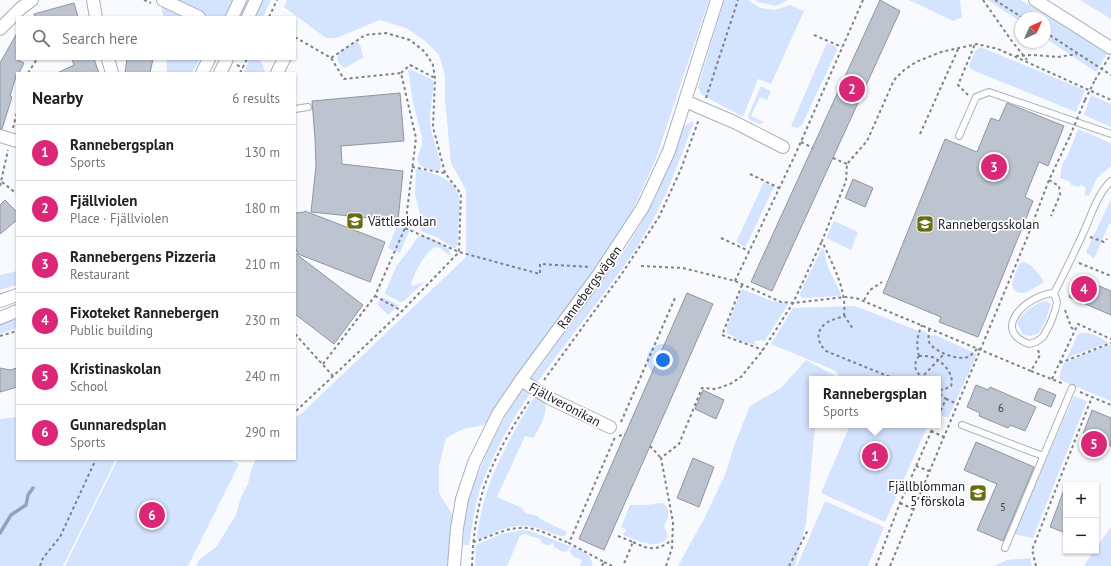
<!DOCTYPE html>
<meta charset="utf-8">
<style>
body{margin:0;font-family:"PT Sans",sans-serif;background:#f2f2f2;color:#222}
.controls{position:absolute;right:12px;bottom:12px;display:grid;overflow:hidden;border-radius:0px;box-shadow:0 1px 3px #0004}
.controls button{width:36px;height:36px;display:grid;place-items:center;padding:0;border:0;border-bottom:1px solid #e0e0e0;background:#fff;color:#222;font:20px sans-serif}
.compass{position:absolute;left:1015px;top:12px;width:36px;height:36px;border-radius:50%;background:#fff;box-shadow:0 1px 3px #0004;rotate:45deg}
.you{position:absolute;left:663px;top:360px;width:14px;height:14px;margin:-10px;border:3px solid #fff;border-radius:50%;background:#1a73e8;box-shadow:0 0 0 6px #1a73e833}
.badge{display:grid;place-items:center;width:26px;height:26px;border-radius:50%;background:#db2777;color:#fff;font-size:13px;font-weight:700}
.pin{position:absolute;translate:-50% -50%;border:2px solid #fff;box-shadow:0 1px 4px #0006}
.popup{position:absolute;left:809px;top:376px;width:132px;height:52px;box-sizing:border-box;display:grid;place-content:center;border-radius:0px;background:#fff;filter:drop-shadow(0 1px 3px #0005);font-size:13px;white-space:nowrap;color:#767676}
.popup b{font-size:15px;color:#222}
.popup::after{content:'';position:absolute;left:50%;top:100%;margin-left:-8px;border:8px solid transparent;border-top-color:#fff}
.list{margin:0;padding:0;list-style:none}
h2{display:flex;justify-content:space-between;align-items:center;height:52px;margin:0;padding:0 16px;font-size:17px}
h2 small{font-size:13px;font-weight:400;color:#767676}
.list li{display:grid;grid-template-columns:26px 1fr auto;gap:12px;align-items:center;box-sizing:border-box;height:56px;padding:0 16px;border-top:1px solid #e0e0e0}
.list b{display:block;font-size:15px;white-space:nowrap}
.list p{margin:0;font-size:13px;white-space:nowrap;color:#767676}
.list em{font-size:13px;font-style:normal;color:#767676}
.icon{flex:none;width:22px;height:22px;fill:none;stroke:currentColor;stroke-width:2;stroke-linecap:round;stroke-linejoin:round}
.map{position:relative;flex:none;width:1111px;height:566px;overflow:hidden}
.search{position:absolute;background:#fff;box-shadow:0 1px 3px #0004;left:16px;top:16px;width:280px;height:44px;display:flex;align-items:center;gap:10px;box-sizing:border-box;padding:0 14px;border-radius:0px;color:#767676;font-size:15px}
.panel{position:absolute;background:#fff;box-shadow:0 1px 3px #0004;left:16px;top:72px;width:280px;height:388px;border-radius:0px}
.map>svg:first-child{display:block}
.green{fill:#d4e3fe}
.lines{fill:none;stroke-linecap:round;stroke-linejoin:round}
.stream{stroke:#92a3c1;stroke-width:3.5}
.building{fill:#bdc4d0;stroke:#8e95a1}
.service-casing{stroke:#a9b0bc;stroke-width:8}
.minor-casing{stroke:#a9b0bc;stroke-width:14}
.path{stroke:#7f8185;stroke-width:2;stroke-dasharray:3 3;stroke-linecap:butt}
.service{stroke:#fff;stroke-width:6}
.minor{stroke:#fff;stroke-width:12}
.path-bridge{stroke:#7f8185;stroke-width:2;stroke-dasharray:3 3;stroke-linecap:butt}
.labels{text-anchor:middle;stroke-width:3.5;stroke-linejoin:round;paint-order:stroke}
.number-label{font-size:11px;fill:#42464d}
.poi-label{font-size:13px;fill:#191c21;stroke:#fff;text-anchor:start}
.street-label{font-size:13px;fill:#191c21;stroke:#fff}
</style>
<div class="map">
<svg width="1111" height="566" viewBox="0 0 1111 566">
<rect width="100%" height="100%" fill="#f9fafd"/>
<g class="green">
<path d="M161,0h110l-8,17h-27l-8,-4 -3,4h-62z"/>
<path d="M287,0h422l-54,161 -38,84 -71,92 -62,88 -21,4 -17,9 -7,28v27l15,24 -7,49h-251l3,-6 17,-13 20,-32 5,-18 7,-13 3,-14 5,-11h39v-41l8,-6 163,-155v-67l-15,-27 -6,-63v-24l-6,-21 -14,-14 -19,-13 -26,-8 -44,18h-10l-42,-31z"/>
<path d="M724,0h24l12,8 15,2 15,-5 14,6 -33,73 -13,-5 -15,38 -41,-22 -4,-8z"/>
<path d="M755,0h33l-12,6 -18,-4z"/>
<path d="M909,0h51l2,17 -9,4z"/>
<path d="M988,0h33l86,54 -11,18 -51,-34v-20h-24v4z"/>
<path d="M1080,0h31v19z"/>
<path d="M359,40l-1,3 3,4 1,6 2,4 -19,11c-7,-3 -10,-9 -6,-16z"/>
<path d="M827,43l8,3 2,4 -35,75 -5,3 -6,-2z"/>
<path d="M980,47l105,43 -9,22 -104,-42 -3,-4 6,-15z"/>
<path d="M166,59h34l-8,14h-25z"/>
<path d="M250,59l9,1 4,5 2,8h-22z"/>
<path d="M410,69l23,11c1,13 -3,27 -3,40 1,16 8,31 11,46l-1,3 -2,2 -16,-4 -4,-5v-6l4,-11v-8l-9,-34 -5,-33z"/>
<path d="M761,86l10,5 -4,9 -7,-3 -9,19 13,6 -4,2 -10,-4 -2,-4z"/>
<path d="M1091,95l20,9v23l-27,-12z"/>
<path d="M694,121c-15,41 -30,84 -54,121 -52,81 -125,152 -159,244 -6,18 -9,40 -12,59h-6l1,-18 6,-33 22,-54 19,-33 111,-153 20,-32 14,-26 28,-70z"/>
<path d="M1078,129l33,14v23l-14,12 -8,18 -5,-1 2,-7 -5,-3 -3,2 -7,-2 -2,-4 -9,-3 2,-13 6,-10z"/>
<path d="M416,169c17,4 37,8 43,27 3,12 -2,34 -1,47l-2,5h-3l-15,-10 -17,-7 -1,-17 -5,-20z"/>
<path d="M764,182l10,5 -27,57 -2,3 -9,-5z"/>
<path d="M1111,199v25h-2l-15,35 -8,-7z"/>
<path d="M399,220l13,4 -12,29 -12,-5z"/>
<path d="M834,221l24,11 -7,18 -25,-12z"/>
<path d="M418,236c11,0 28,7 33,18l-2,1 -9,-7 -5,-1c-12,8 -19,23 -24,37l2,2 11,-4 -20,19 -4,1 -15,-8v-2l12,-27 15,-19z"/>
<path d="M822,248l2,2 3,15 14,29 -1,2 -37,2 -3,-2v-3z"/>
<path d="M1022,262c9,0 17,12 22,20 -9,5 -21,16 -30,8l-2,-6 6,-18z"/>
<path d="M17,271v14l-17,5v-15z"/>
<path d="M742,289l30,12 16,3 -24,38 -2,-2 -7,1 1,4 -15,-4 -14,-8v-7z"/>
<path d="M382,297l17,8 -11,10 -11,-11z"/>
<path d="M1046,301l5,3 -5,15 -7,14 -8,3 -8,-1 -6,-12c5,-10 18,-20 29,-22z"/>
<path d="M855,306l66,26 2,-2 3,3 5,3 4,-1 42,19 -29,64 -10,-4v-35h-97l-5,-8 -65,-27 22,-36z"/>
<path d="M17,319v9l-17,6v-10z"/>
<path d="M1080,333c12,-1 19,4 29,10l-38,13 -2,3 -3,1 11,-24z"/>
<path d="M1108,345h3v56l-44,-18 -7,-4v-6l4,-10z"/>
<path d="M806,360l28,15 -1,4h-21v46h3l-9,98 -11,43h-117l26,-47 21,-44 9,-29 16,-40 31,-18z"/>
<path d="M1074,396l13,5 -54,137 -19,-4z"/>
<path d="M535,398c21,4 5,28 -1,40l-9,-2 -28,61 25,11 3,5 13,3 2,3 25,12 2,1 -2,4h-5c-25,-8 -32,-15 -60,-6 -7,3 -15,7 -23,9 0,-8 2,-17 4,-25 8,-41 30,-77 51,-114z"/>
<path d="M17,417v42h99l-53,107h-63v-147z"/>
<path d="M850,425h78l-43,97 -64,-29z"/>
<path d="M118,459h111l10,5 -51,102h-123z"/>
<path d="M825,501l59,26 -16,39h-71z"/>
<path d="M663,503c8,7 6,15 1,23l4,10c-8,16 -32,4 -45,-1l3,-5 -5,-3 9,-22h15z"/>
<path d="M1111,527v39h-27l10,-15h2v-3z"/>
<path d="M523,530l7,1 40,15 -2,5 -5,1 -9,-5v-4h-2l-3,3 -7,-3 -2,-4 -16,-5 -4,2 -13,30h-32l1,-20 2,-2 23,-10z"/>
<path d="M572,546c9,5 21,8 20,20h-12l2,-6 -8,-3 -4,-5z"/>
<path d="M1030,558l2,8h-38l13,-6z"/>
</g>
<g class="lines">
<path class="stream" d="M0,533l11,-18 15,-10 2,-10 5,-7"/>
</g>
<g class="building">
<path d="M880,0l20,11 -128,280 -21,-9z"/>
<path d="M74,3l4,14h-43l-1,-3z"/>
<path d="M17,33v27l7,3 -5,10h-2l-7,23 2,1 -10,32h-2v-66z"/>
<path d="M72,59h22l5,14h-42l17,-8z"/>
<path d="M127,59h26l-3,14h-25z"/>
<path d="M400,93l4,48 -63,5 1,18 61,7 -5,50 -87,-9 5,-46 -1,-28 -3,-37z"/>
<path d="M1007,103l57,23 -16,40 -9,-4 -14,35 8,4 -55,136 -39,-15 2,-5 -58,-24 62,-154 32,13 14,-34 8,3z"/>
<path d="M853,179l20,9 -8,19 -20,-9z"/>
<path d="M5,200l12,12v8l-17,14v-29z"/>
<path d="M305,211l80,31 -15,40 -72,-28 -3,-7v-34l9,-1z"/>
<path d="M295,253l68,52 -29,39 -39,-30z"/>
<path d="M1078,277l33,14v24l-42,-18z"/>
<path d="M687,293l26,11 -109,246 -25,-11z"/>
<path d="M0,368l10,2 7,-2v19l-17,5z"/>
<path d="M976,385l12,5 2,-3 46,20 -11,24 -15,-6 -2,3 -29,-12 1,-3 -13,-6z"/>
<path d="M1039,388l17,7 -5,12 -17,-7z"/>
<path d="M703,390l21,10 -8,19 -21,-10z"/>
<path d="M1092,410l19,8v28l-28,-12z"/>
<path d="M976,442l58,25 -31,74 -26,-11 20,-46 -33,-14z"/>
<path d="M693,458l21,9 -15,40 -22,-9z"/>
<path d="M1065,487h1v46l-16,-6z"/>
</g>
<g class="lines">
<g class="service-casing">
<g id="service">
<path d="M295,109l13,-2"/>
<path d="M959,136l17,-39 13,-5 122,42"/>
<path d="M1054,293c-25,1 -65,36 -25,51l7,-2 7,-5 7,-13 5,-13 2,-9 -3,-9c11,-21 21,-42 31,-64 7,-16 13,-36 26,-48"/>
<path d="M962,425l81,31"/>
<path d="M1005,548l67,-160"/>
</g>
</g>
<g class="minor-casing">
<g id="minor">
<path d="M93,0l3,17"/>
<path d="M163,0l36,17"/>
<path d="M1035,0l76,48"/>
<path d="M232,17l8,-17"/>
<path d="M248,17l8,-17"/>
<path d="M0,29l21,-21 11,-8"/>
<path d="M108,59l4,14"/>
<path d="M202,73l7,-14"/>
<path d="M220,73l7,-14"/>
<path d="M277,73l7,-14"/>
<path d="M685,101l49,21 49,25"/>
<path d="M0,136l17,5"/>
<path d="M0,301l17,-6"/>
<path d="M0,318l17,-7"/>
<path d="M521,380l28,18 61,29"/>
<path d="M454,566l3,-38 5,-29 12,-36 24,-49 23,-34 78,-106 44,-67 26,-56 48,-151"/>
</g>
</g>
<g class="path">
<path d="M144,0l7,3"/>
<path d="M983,0l28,40 16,20"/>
<path d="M995,0l28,18"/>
<path d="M269,17l8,-17"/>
<path d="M1045,32l66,43"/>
<path d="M814,35l28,12"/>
<path d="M295,37l36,21 34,-23 21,-2 24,7 15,12 8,13 2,13 -2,49 12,46 16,21 -2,58 -57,59 -107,101"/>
<path d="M1016,56l17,-1 25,2 19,-3"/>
<path d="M237,65l6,3"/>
<path d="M28,73l9,-14"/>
<path d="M240,73l7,-14"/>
<path d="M401,73l9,-8 25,13"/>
<path d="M968,95l-10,-10 17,-41"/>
<path d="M706,98l32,-98"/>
<path d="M1085,100l10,-20"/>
<path d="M13,128l4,-16"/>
<path d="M920,134l39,-87"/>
<path d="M801,142l12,6"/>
<path d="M833,158l14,6"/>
<path d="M412,167l32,6"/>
<path d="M750,174l29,14"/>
<path d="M1049,180l10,6 1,9 -9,21"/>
<path d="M2,182l15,12"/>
<path d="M0,186l8,-36"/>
<path d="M405,228l54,24 81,22v-10l50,3"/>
<path d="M1090,237l14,5 3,-3"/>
<path d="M721,238l28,13"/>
<path d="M1079,263l32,13"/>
<path d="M641,266l42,2 52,13 46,21 12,1 52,-6 11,1 175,73 9,-16 -2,-5"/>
<path d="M735,281l61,-128 67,-153"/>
<path d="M742,285l-20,50 41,15"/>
<path d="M375,296l27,15"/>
<path d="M864,300l6,-10 12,-8"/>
<path d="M1065,310l6,17 3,3"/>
<path d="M844,315l9,14"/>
<path d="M929,329c0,4 -1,9 0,13 5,10 31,20 41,14 2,-2 5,-5 7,-7"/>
<path d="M295,334l38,42"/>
<path d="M0,336l17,-5"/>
<path d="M919,356c4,0 9,0 13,1 11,4 23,18 19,29l-8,4 -5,-1"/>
<path d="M919,356c-3,-12 -2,-20 3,-31"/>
<path d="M919,356c-7,9 -4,18 7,23"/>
<path d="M1060,363l51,-20"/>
<path d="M323,364l52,-68 30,-68 11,-90 -15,-65 -57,6 -13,-21"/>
<path d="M1031,371l33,13"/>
<path d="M895,379l-69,-28c-9,-9 -11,-19 0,-28 6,-4 13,-4 18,-8 3,-26 -12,-51 -22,-74l24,-60 1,-17 20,-23 27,-61 10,-10 12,-8 25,-10 36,-8 21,5 113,51"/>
<path d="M913,379l8,-2 4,-3 19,-20"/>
<path d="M1052,379l26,-55 33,15"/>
<path d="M544,380l79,-108 36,-55 22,-48 18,-50"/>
<path d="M1080,392l31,13"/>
<path d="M946,399l12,5"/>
<path d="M938,416l8,-17 -6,-5 -1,-4"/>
<path d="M621,422l54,-124"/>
<path d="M931,431l13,6"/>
<path d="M619,436l6,-2"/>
<path d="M650,446l11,12"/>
<path d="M916,466l13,5"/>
<path d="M900,503l13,6"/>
<path d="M618,536l15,6 -10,24"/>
<path d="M473,542l4,-1c16,-6 34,-15 51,-13 14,2 28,10 41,15"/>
<path d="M633,542c16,8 24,9 39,-2"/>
<path d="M604,562l8,4"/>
<path d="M40,566l3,-8 17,-21 36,-78"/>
<path d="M472,566c1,-27 4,-53 12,-79 11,-31 28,-60 46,-87"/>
<path d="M602,566l2,-4 -35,-19 46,-106"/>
<path d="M666,566l6,-18 1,-26 -12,-64 18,-14 23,-56 14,1 14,-5 11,-7 22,-27 30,-47 29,-62"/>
<path d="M789,566l19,-36"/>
<path d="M876,566l24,-63 34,-78"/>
<path d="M890,566l137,-328 22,-58 21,-44"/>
<path d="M1036,566l-4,-16 60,-153"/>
</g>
<use href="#service" class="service"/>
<use href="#minor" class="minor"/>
<g class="path-bridge">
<path d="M1095,80l16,-26"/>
<path d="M1070,136l15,-36"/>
</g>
</g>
<defs>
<g id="school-square" transform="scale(0.9)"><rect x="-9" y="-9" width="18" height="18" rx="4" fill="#696d0f" stroke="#fff"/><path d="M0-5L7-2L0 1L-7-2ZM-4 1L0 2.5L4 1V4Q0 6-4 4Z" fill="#fff"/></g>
</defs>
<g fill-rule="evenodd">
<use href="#school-square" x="355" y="221"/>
<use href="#school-square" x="925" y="224"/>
<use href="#school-square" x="978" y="493"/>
</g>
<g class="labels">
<g class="number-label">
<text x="1001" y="412">6</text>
<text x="1003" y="511">5</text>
</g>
<g class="poi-label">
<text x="368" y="226">Vättleskolan</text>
<text x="938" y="229">Rannebergsskolan</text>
<text x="965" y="491" text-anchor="end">Fjällblomman<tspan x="965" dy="15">5 förskola</tspan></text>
</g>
<g class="street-label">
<text transform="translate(589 287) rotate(-54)" y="5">Rannebergsvägen</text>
<text transform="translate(565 404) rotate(28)" y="5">Fjällveronikan</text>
</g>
</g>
</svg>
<div class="controls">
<button>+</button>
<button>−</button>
</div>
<svg class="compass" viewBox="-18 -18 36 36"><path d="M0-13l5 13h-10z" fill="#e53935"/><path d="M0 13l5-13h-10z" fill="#767676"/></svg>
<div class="you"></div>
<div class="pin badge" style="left:875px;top:456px">1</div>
<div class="popup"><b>Rannebergsplan</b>Sports</div>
<div class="pin badge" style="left:852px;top:89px">2</div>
<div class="pin badge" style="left:994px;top:167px">3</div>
<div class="pin badge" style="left:1084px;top:289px">4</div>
<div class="pin badge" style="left:1094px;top:444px">5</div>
<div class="pin badge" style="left:152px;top:515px">6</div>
<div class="search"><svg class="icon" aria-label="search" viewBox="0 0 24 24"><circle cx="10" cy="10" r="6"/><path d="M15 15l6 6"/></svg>Search here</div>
<section class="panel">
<h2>Nearby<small>6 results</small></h2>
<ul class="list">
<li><span class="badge">1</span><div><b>Rannebergsplan</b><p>Sports</p></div><em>130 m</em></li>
<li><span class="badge">2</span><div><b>Fjällviolen</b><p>Place · Fjällviolen</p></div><em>180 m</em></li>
<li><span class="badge">3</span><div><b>Rannebergens Pizzeria</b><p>Restaurant</p></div><em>210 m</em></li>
<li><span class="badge">4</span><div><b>Fixoteket Rannebergen</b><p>Public building</p></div><em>230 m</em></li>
<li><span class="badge">5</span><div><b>Kristinaskolan</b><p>School</p></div><em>240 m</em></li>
<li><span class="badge">6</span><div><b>Gunnaredsplan</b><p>Sports</p></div><em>290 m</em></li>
</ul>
</section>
</div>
